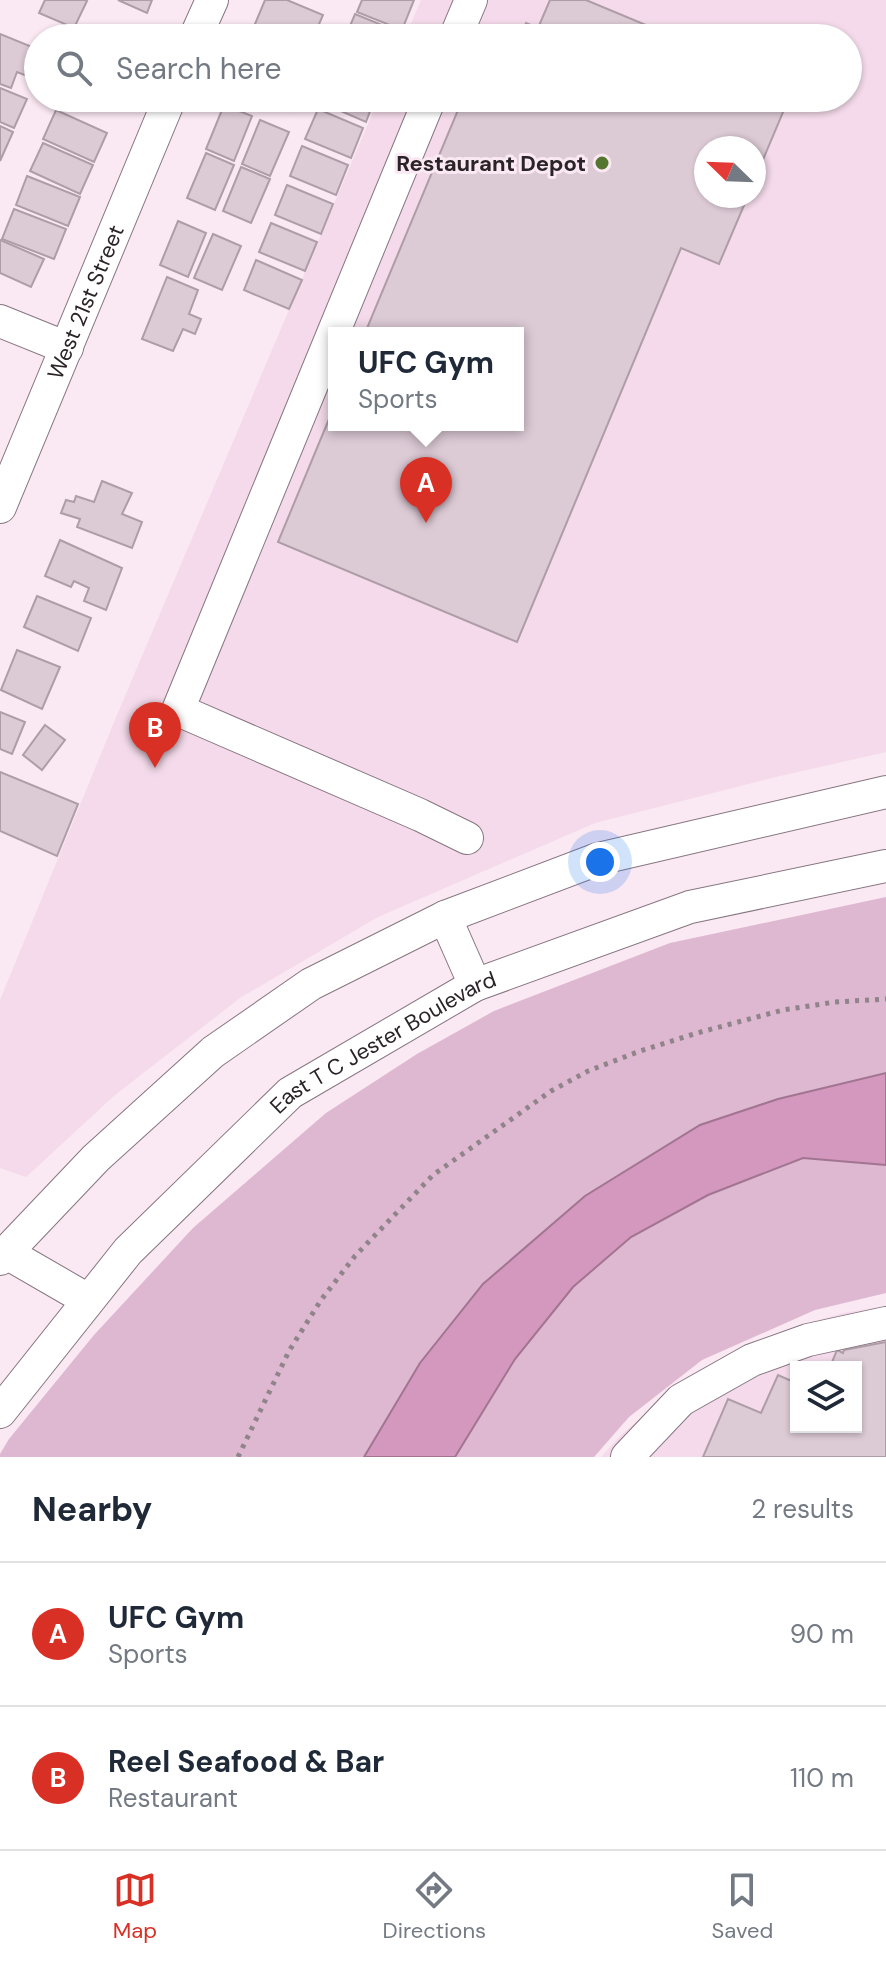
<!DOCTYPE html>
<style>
body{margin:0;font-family:"DM Sans",sans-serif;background:#f2f2f3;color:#1f2937}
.controls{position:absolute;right:24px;bottom:24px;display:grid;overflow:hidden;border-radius:0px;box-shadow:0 2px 6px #0004}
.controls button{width:72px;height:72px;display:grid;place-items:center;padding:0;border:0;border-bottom:2px solid #e0e1e3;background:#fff;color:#1f2937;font:40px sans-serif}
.compass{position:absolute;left:694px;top:136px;width:72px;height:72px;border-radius:50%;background:#fff;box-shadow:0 2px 6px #0004;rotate:293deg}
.you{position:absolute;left:600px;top:862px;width:28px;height:28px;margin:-20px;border:6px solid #fff;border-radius:50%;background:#1a73e8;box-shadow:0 0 0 12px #1a73e833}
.badge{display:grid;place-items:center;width:52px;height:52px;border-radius:50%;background:#d93025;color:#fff;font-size:26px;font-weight:700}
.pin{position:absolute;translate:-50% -66px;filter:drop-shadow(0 2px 4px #0008)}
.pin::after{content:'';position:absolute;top:42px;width:28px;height:24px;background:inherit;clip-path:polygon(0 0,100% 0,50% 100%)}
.popup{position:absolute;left:328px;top:327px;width:196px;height:104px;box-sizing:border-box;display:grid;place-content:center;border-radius:0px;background:#fff;filter:drop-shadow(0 2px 6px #0005);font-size:26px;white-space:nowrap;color:#747a83}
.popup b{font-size:30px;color:#1f2937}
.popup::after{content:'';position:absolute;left:50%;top:100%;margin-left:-16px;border:16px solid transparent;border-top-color:#fff}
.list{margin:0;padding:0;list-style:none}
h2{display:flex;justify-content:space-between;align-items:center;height:104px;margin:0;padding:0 32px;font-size:34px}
h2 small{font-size:26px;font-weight:400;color:#747a83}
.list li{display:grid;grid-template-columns:52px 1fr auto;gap:24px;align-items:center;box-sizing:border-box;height:144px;padding:0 32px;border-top:2px solid #e0e1e3}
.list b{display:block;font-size:30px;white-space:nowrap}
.list p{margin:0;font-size:26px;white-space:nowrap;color:#747a83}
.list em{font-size:26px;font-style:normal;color:#747a83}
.icon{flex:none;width:44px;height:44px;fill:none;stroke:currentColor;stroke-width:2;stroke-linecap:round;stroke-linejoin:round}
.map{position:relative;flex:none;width:886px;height:1457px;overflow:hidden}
.search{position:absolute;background:#fff;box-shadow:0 2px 6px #0004;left:24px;right:24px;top:24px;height:88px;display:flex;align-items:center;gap:20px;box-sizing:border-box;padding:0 28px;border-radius:44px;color:#747a83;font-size:30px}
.sheet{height:392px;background:#fff}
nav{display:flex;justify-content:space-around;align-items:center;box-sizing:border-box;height:112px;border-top:2px solid #e0e1e3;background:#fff;font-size:22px;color:#747a83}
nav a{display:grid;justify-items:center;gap:4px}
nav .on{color:#d93025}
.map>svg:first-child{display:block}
.built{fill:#f4daea;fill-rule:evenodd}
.green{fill:#deb7d0}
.water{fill:#d498bf;stroke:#a17591;stroke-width:2}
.building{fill:#dccad5;stroke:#ae9ca7;stroke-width:2}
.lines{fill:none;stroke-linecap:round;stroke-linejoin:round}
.minor-casing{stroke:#867680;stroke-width:34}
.path{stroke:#90848b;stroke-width:5;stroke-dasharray:4 6;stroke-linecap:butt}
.minor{stroke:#fff;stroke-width:32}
.poi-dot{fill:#55762e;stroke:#fae8f3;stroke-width:3}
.labels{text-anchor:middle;stroke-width:6;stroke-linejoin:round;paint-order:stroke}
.poi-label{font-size:22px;font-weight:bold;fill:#2a2327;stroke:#fae8f3;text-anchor:end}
.street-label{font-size:22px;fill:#2a2327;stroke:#fae8f3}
</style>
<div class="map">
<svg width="886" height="1457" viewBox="0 0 886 1457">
<rect width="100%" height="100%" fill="#fae8f3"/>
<g class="built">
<path d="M421,0h465v752l-106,24 -185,47 -217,94 -138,81 -125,97 -89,82 -26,-9v-168l117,-285 262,-617h469v-60h-443zM706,148h48v48h-48zM334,333h184v92h-184z"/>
<path d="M886,1306v151h-285l20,-22 29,-25 66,-47 55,-27 27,-10 45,-13zM796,1367h60v60h-60z"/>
</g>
<path class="green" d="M886,897v396l-71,17 -113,50 -73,57 -35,40h-594v-3l9,-15 85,-104 99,-107 133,-115 91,-59 77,-43 176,-68z"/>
<path class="water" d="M886,1073v92l-83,-7 -95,37 -77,42 -58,50 -58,72 -60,98h-91l56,-94 63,-79 102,-88 115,-71 78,-26z"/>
<g class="building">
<path d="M45,0h40l2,1 -13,27 -35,-15z"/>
<path d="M118,0h34l-5,13z"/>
<path d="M265,0h22l36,15 -10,23h-59l-4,-2z"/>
<path d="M362,0h52l-12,30 -45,-18z"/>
<path d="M550,0h36l91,38h-157l6,-15 12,5z"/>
<path d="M355,14l44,18 -2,6h-52z"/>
<path d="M0,34l37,15 -10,27 -10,-4 -6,16 -11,-4z"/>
<path d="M0,88l27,11 -13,29 -14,-6z"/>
<path d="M81,98h30l-5,11z"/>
<path d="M268,98h33l-6,13 -28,-12z"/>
<path d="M322,98h53l-9,24 -46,-20z"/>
<path d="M463,98h26l17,7 3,-7h280l-35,83v-33h-48v48h42l-29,68 -38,-16 -164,394 -239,-100 56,-135v18h184v-92h-153z"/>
<path d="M224,105l28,11 -18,45 -28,-12z"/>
<path d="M318,109l45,19 -12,30 -46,-19z"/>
<path d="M56,110l51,23 -13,29 -51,-23z"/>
<path d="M260,120l29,12 -19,44 -28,-12z"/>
<path d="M0,126l13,6 -13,29z"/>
<path d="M43,143l50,22 -13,29 -50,-23z"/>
<path d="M302,146l46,19 -12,30 -46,-19z"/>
<path d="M206,153l28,12 -19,45 -28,-12z"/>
<path d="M241,167l29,12 -19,44 -28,-12z"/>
<path d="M27,176l53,21 -12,29 -52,-21z"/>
<path d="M287,185l46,19 -12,30 -46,-19z"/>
<path d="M14,209l52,20 -12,30 -52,-20z"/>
<path d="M178,221l28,12 -18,44 -28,-12z"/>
<path d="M271,223l46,19 -12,29 -46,-19z"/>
<path d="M213,234l28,12 -19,44 -28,-12z"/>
<path d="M0,240l44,19 -13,28 -31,-14z"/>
<path d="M256,260l46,20 -13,29 -45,-19z"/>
<path d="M167,277l31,13 -9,24 12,5 -6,15 -12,-5 -10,22 -31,-12z"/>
<path d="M102,481l30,12 -10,21 20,8 -10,26 -55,-21 3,-8 -19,-6 5,-13 8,2 2,-6 18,6z"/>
<path d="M60,540l62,28 -16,42 -22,-9 5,-13 -15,-7 -3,6 -26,-11z"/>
<path d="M37,596l54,22 -13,33 -54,-24z"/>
<path d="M17,650l43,17 -18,42 -41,-19z"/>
<path d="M0,712l25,10 -13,32 -12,-5z"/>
<path d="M45,725l20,15 -23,30 -19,-15z"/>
<path d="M0,772l78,32 -21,52 -57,-25z"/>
<path d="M886,1342v115h-183l25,-58 33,14 17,-38 18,8v44h60v-60h-26l7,-17 6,3 1,-3z"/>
</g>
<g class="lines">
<g class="minor-casing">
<g id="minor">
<path d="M195,38l17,-38"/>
<path d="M455,38l16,-38"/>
<path d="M430,98l-252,612 242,105 47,23"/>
<path d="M0,321l67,27"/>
<path id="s1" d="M0,507l170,-409"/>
<path d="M445,917l30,68"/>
<path d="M5,1252l83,48"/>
<path d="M0,1259l96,-101 117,-106 98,-68 134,-67 153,-58 288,-67"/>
<path id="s2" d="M0,1412l128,-161 162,-158 185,-108 215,-78 196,-41"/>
<path d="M627,1457l54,-57 71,-40 56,-20 78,-17"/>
</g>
</g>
<path class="path" d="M238,1457l51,-106 32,-51 34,-44 78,-81 118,-84 37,-20 52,-20 57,-18 86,-23 52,-8 51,-3"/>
<use href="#minor" class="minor"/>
</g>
<circle class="poi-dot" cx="602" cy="163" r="8"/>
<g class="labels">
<g class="poi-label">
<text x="586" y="171">Restaurant Depot</text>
</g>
<g class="street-label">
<text dy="8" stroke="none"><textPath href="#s1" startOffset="222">West 21st Street</textPath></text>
<text dy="8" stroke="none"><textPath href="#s2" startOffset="538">East T C Jester Boulevard</textPath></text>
</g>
</g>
</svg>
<div class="controls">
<button><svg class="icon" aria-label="layers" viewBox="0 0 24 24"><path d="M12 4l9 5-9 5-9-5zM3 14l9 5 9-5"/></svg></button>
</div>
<svg class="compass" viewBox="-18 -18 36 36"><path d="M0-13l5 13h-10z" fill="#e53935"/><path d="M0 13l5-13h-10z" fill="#747a83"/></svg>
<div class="you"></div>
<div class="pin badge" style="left:426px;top:523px">A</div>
<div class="popup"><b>UFC Gym</b>Sports</div>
<div class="pin badge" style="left:155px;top:768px">B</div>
<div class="search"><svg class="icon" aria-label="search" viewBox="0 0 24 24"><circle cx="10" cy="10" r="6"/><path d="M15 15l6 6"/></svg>Search here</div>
</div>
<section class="sheet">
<h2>Nearby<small>2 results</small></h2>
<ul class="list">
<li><span class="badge">A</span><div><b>UFC Gym</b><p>Sports</p></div><em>90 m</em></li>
<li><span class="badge">B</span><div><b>Reel Seafood &amp; Bar</b><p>Restaurant</p></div><em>110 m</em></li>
</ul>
</section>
<nav>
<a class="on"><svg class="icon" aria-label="map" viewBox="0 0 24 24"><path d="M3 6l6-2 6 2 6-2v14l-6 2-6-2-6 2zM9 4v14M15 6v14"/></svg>Map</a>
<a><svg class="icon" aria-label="directions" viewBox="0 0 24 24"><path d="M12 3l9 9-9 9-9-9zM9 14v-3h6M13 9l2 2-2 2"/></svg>Directions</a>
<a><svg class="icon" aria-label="saved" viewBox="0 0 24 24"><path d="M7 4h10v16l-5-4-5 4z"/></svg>Saved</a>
</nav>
